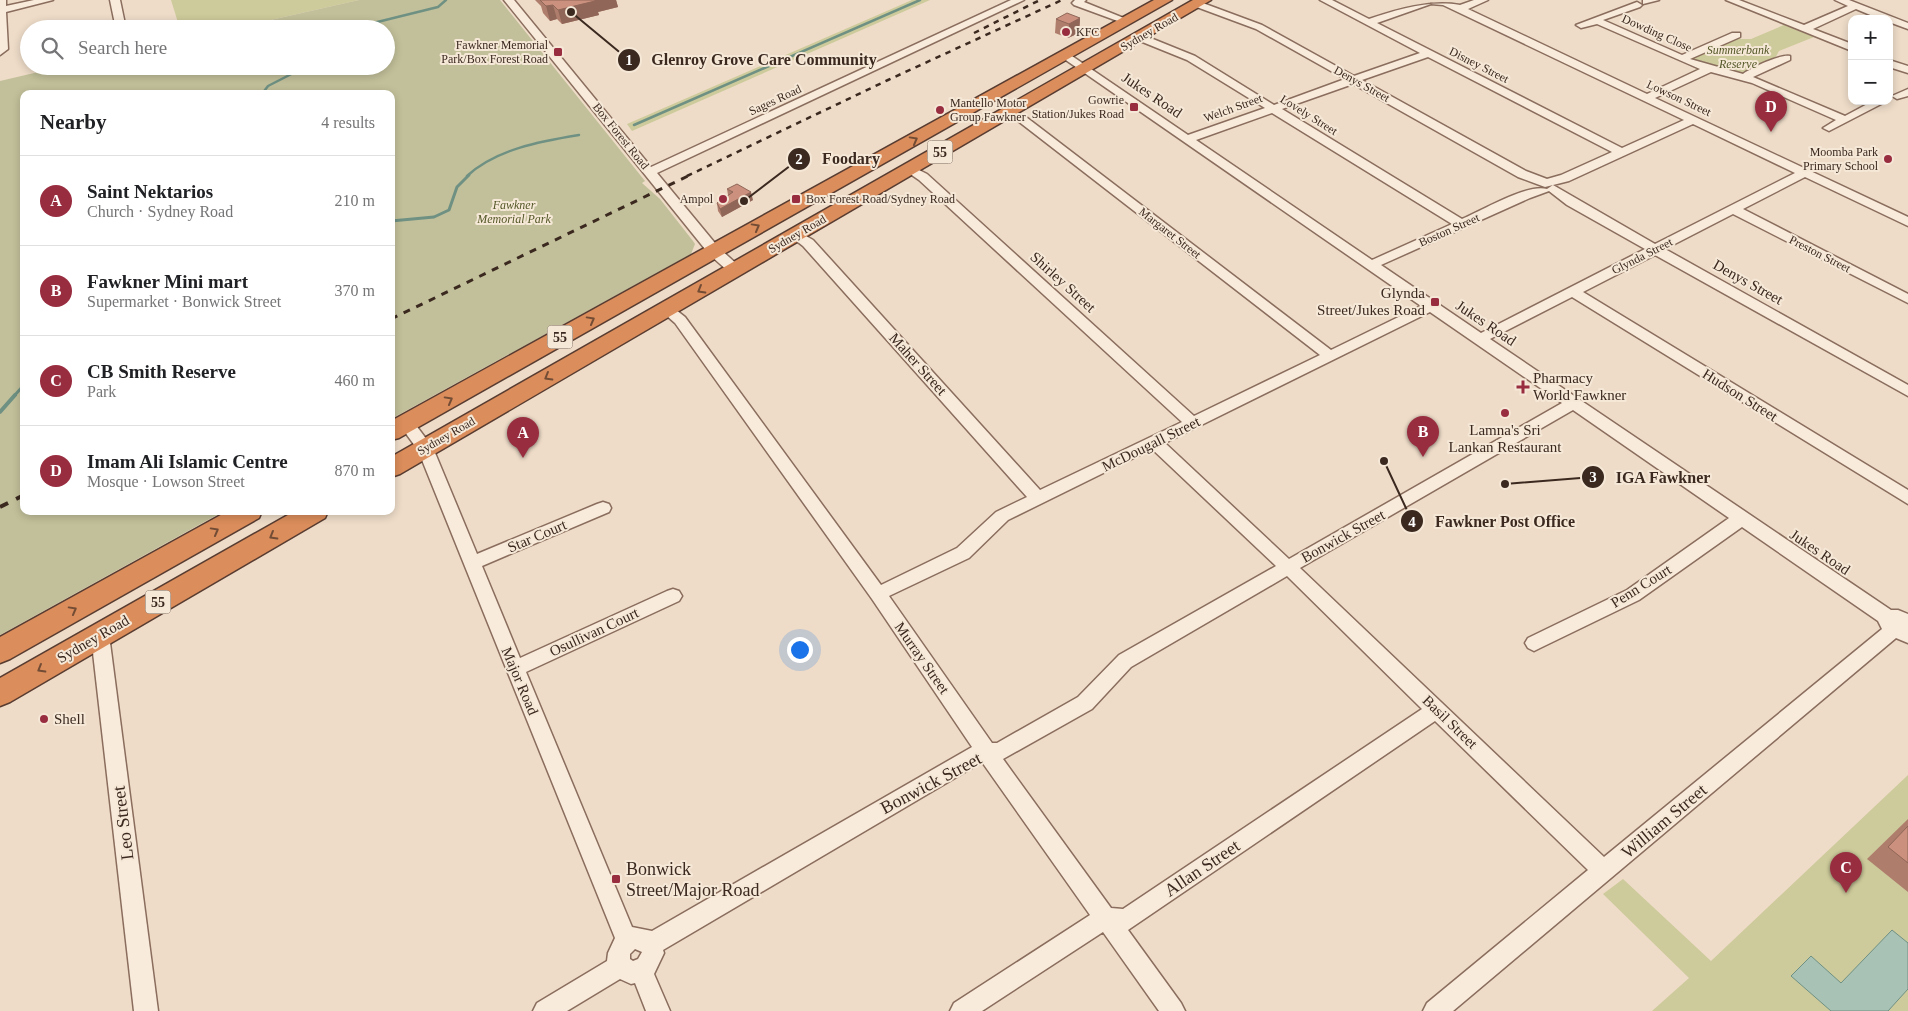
<!DOCTYPE html>
<meta charset="utf-8">
<style>
body{margin:0;font-family:Georgia,serif;background:#f6f6f6;color:#202124}
.controls{position:absolute;right:15px;top:15px;display:grid;overflow:hidden;border-radius:10px;box-shadow:0 2px 8px #0003}
.controls button{width:45px;height:45px;display:grid;place-items:center;padding:0;border:0;border-bottom:1px solid #e0e0e0;background:#fff;color:#202124;font:25px sans-serif}
.you{position:absolute;left:799px;top:649px;width:18px;height:18px;margin:-12px;border:4px solid #fff;border-radius:50%;background:#1a73e8;box-shadow:0 0 0 8px #1a73e833}
.badge{display:grid;place-items:center;width:32px;height:32px;border-radius:50%;background:#992d40;color:#fff;font-size:16px;font-weight:700}
.pin{position:absolute;translate:-50% -41px;filter:drop-shadow(0 1px 2px #0008)}
.pin::after{content:'';position:absolute;top:26px;width:18px;height:15px;background:inherit;clip-path:polygon(0 0,100% 0,50% 100%)}
.list{margin:0;padding:0;list-style:none}
h2{display:flex;justify-content:space-between;align-items:center;height:65px;margin:0;padding:0 20px;font-size:21px}
h2 small{font-size:16px;font-weight:400;color:#757577}
.list li{display:grid;grid-template-columns:32px 1fr auto;gap:15px;align-items:center;box-sizing:border-box;height:90px;padding:0 20px;border-top:1px solid #e0e0e0}
.list b{display:block;font-size:19px;white-space:nowrap}
.list p{margin:0;font-size:16px;white-space:nowrap;color:#757577}
.list em{font-size:16px;font-style:normal;color:#757577}
.icon{flex:none;width:28px;height:28px;fill:none;stroke:currentColor;stroke-width:2;stroke-linecap:round;stroke-linejoin:round}
.map{position:relative;flex:none;width:1908px;height:1011px;overflow:hidden}
.search{position:absolute;background:#fff;box-shadow:0 2px 8px #0003;left:20px;top:20px;width:375px;height:55px;display:flex;align-items:center;gap:12px;box-sizing:border-box;padding:0 18px;border-radius:28px;color:#757577;font-size:19px}
.panel{position:absolute;background:#fff;box-shadow:0 2px 8px #0003;left:20px;top:90px;width:375px;height:425px;border-radius:10px}
.map>svg:first-child{display:block}
.green{fill:#cdca9b}
.cemetery{fill:#c2c09a}
.water{fill:#a9c2b6;stroke:#6f9183}
.lines{fill:none;stroke-linecap:round;stroke-linejoin:round}
.stream-far2{stroke:#6f9183;stroke-width:2.5}
.stream-far1{stroke:#6f9183;stroke-width:3}
.stream{stroke:#6f9183;stroke-width:4}
.minor-casing{stroke:#8a6d5d;stroke-width:3}
.highway-casing{stroke:#583c31;stroke-width:3}
.minor{fill:#f9ebdb;fill-rule:evenodd}
.highway{fill:#db8d5b;fill-rule:evenodd}
.rail-far2{stroke:#3b2920;stroke-width:2.5;stroke-dasharray:5.5 5.5;stroke-linecap:butt}
.rail-far1{stroke:#3b2920;stroke-width:3;stroke-dasharray:7 7;stroke-linecap:butt}
.rail{stroke:#3b2920;stroke-width:4;stroke-dasharray:9 9;stroke-linecap:butt}
.wall{fill:#af7d6c}
.shaded-wall{fill:#8f6658}
.building{fill:#cc917e;stroke:#8f6658}
.oneway{stroke:#734c35}
.poi-dot{fill:#992d40;stroke:#f6e8d7;stroke-width:2}
.labels{text-anchor:middle;stroke-width:4;stroke-linejoin:round;paint-order:stroke}
.far-poi-label{font-size:12px;fill:#3b2920;stroke:#f6e8d7;text-anchor:end}
.far-street-label{font-size:12px;fill:#3b2920;stroke:#f6e8d7}
.far-park-label{font-size:12px;font-style:italic;fill:#535727;stroke:#f6e8d7}
.shield{fill:#f6e8d7;stroke:#736257;stroke-width:1}
.shield-label{font-size:14px;font-weight:bold;fill:#3b2920}
.street-label{font-size:15px;fill:#3b2920;stroke:#f6e8d7}
.poi-label{font-size:15px;fill:#3b2920;stroke:#f6e8d7;text-anchor:start}
.near-street-label{font-size:18px;fill:#3b2920;stroke:#f6e8d7}
.near-poi-label{font-size:18px;fill:#3b2920;stroke:#f6e8d7;text-anchor:start}
.leader{fill:none;stroke:#3b2920;stroke-width:2}
.callout-dot{fill:#3b2920;stroke:#f6e8d7;stroke-width:2}
.mark-label{font-size:15px;text-anchor:middle;font-weight:bold;fill:#fff}
.callout-label{font-size:16px;text-anchor:middle;font-weight:bold;fill:#3b2920;stroke:#f6e8d7;stroke-width:4;stroke-linejoin:round;paint-order:stroke}
</style>
<div class="map">
<svg width="1908" height="1011" viewBox="0 0 1908 1011">
<rect width="100%" height="100%" fill="#eedcc8"/>
<g class="green">
<path d="M171,0h188l-128,29h-51z"/>
<path d="M912,0h18l-298,131 -5,-7z"/>
<path d="M1784,25l30,12 -35,14 -5,9 -28,14h-7l-50,-15 44,-20h18z"/>
<path d="M1908,775v236h-256l37,-33 -86,-84 20,-15 88,82z"/>
</g>
<path class="cemetery" d="M359,0h141l145,181 -3,2 18,16 33,42 2,3 -4,10 -300,165v-325h-367v417h200l-224,124v-554l64,-15h322v-37h-155z"/>
<path class="water" d="M1892,930l16,13v46l-20,22h-57l-40,-35 20,-20 30,27z"/>
<g class="lines">
<g class="stream-far2">
<path d="M349,29l89,-22 8,-7"/>
<path d="M262,94l6,-8 39,-20"/>
<path d="M634,125l286,-125"/>
<path d="M467,176c29,-27 75,-35 112,-41"/>
</g>
<g class="stream-far1">
<path d="M391,221l43,-4 15,-7 8,-23 12,-12"/>
<path d="M14,396l10,-11"/>
</g>
<path class="stream" d="M0,412l15,-17"/>
<g class="minor-casing">
<g id="minor">
<path d="M0,0h6v6l28,-6h19l-47,12 2,37 -8,6z"/>
<path d="M110,0h10l6,29h-10z"/>
<path d="M504,0h10l137,167 360,-167h13l-367,173 62,75 21,19 2,3 -7,4 -5,-1 -21,-19z"/>
<path d="M1075,0h11l-2,2 47,19 -8,2 -49,-18 -2,-2z"/>
<path d="M1320,0h12l37,19c29,-10 61,-19 91,-14l14,-5h14l-20,9 179,85 53,-25 -103,-45 -16,4 -5,-3 61,-23 5,3 -2,2 -37,13 79,35 50,-22h8v4l-50,22 53,15c8,-6 37,-20 47,-18v4l-37,17 92,39 28,-15h14l-58,30 -6,-3 13,-8 -84,-37 -41,-11 -56,26 253,119v9l-103,-49 -62,32 165,85v9l-175,-89 -68,35 243,136v11l-253,-141 -72,37 325,198v14l-336,-207 -82,42 401,271h7l10,4v29l-12,-5 -443,373h-30l4,-8 161,-133 -153,-149 -307,209 53,73 4,8h-26l-56,-79 -121,79h-32l4,-8 136,-88 -108,-153 -319,188 1,3 -10,21 16,37h-24l-11,-28 -4,1 -11,-5 -53,32h-34l4,-8 70,-42 1,-8 7,-15 -197,-488 -19,-26 3,-4h10l21,28 44,106 120,-50 6,-2 6,2 2,4 -2,4 -127,54 38,92 147,-67 6,-2 6,2 3,5 -3,5 -153,71 106,255 20,4 320,-184 -100,-148 -197,-276 -16,-14 2,-3h10l14,11 196,268 76,-37 39,-36 31,-15 -224,-251 -14,-11 2,-3h8l14,8 227,250 142,-68 -263,-242 -16,-11 6,-4 18,9 267,242 126,-61 -302,-234 -15,-9 5,-3 18,8 305,233 90,-44 -361,-250 9,-2 119,81 77,-27 -78,-48 -52,-21v-4h8l52,21 79,49 71,-26 -89,-50 -62,-23v-4h6l62,23 92,51 66,-23zM1431,4l12,1 241,115 -62,28 -245,-125zM1428,57l184,95 -51,23 -14,4 -21,-8 -164,-91zM1353,84l165,93 27,10 24,-6 124,-57 102,49 -140,71 -102,-59 -6,4c-19,-6 -66,22 -85,30l-180,-110zM1272,113l180,111 -80,36 -176,-120zM1549,191l18,14 78,44 -164,84 -100,-68 149,-67zM1430,312l132,91 -273,156 -124,-116zM1573,410l156,108 -102,72 -99,48 -3,5 3,5 6,3 6,-3 99,-48 103,-73 136,94 4,8 -278,228 -304,-289zM1152,449l124,117 -157,89 -41,42 -81,46h-5l-103,-147 80,-38 39,-38zM1287,576l135,133 -299,200 -12,-1 -108,-149 89,-50 39,-42zM635,949l7,3 -4,7 -5,2 -3,-2v-5z"/>
<path d="M1643,0h16l-16,4z"/>
<path d="M1726,0h13l65,25 44,-19 -13,-6h14l59,23v6l-19,-7v-3h-9l-24,-10 -43,20 39,15v7z"/>
<path d="M1889,60l19,6v7l-19,-6z"/>
<path d="M1908,89v7l-11,3 -5,-3z"/>
<path d="M100,627l6,3 3,5 49,376h-24l-43,-376 3,-5z"/>
</g>
</g>
<g class="highway-casing">
<g id="highway">
<path d="M1154,0h18l-773,438 -8,2v-19z"/>
<path d="M1193,0h18l-811,474 -9,3v-20z"/>
<path d="M228,511h34l-3,7 -249,141 -10,4v-26z"/>
<path d="M295,511h33l-3,7 -315,184 -10,4v-28z"/>
</g>
</g>
<use href="#minor" class="minor"/>
<use href="#highway" class="highway"/>
<g class="rail-far2">
<path d="M974,33l66,-33"/>
<path d="M687,176l201,-96 174,-80"/>
</g>
<path class="rail-far1" d="M391,319l299,-144"/>
<path class="rail" d="M0,507l24,-12"/>
</g>
<g class="wall">
<path d="M535,0h81l2,7 -20,5 1,3 -37,9 -5,-5 -7,2 -7,-8 -2,-7z"/>
<path d="M1080,18l-1,15 -11,5 -13,-5 1,-14z"/>
<path d="M727,189l26,11 -31,17 -4,-6 -1,-8 11,-8z"/>
<path d="M1908,819v73l-41,-33z"/>
</g>
<g class="shaded-wall">
<path d="M593,0h23l2,7 -20,5 1,3 -37,9 -4,-14z"/>
<path d="M553,5l4,14 -7,2 -4,-15z"/>
<path d="M1080,18l-1,15 -11,5 1,-14z"/>
<path d="M751,192l2,8 -31,17 -2,-8z"/>
</g>
<g class="building">
<path d="M540,0h55v1l-37,9 -5,-5 -7,1z"/>
<path d="M1067,13l13,5 -11,6 -13,-5z"/>
<path d="M737,184l14,8 -31,17 -3,-6 16,-11 -6,-3z"/>
<path d="M1908,826v37l-20,-16z"/>
</g>
<defs><path id="oneway-chevron" d="M-2-3.5L2.5 0L-2 3.5" fill="none" stroke-width="1.6" stroke-linecap="round" stroke-linejoin="round" transform="scale(1.25)"/></defs>
<g class="oneway">
<use href="#oneway-chevron" transform="translate(914 140) rotate(-29)"/>
<use href="#oneway-chevron" transform="translate(756 227) rotate(-29)"/>
<use href="#oneway-chevron" transform="translate(701 290) rotate(150)"/>
<use href="#oneway-chevron" transform="translate(591 320) rotate(-29)"/>
<use href="#oneway-chevron" transform="translate(548 377) rotate(150)"/>
<use href="#oneway-chevron" transform="translate(449 400) rotate(-29)"/>
<use href="#oneway-chevron" transform="translate(215 531) rotate(-29)"/>
<use href="#oneway-chevron" transform="translate(273 536) rotate(150)"/>
<use href="#oneway-chevron" transform="translate(73 610) rotate(-29)"/>
<use href="#oneway-chevron" transform="translate(41 669) rotate(150)"/>
</g>
<g class="poi-dot">
<circle cx="1066" cy="32" r="5"/>
<rect x="553" y="47" width="10" height="10" rx="2.5"/>
<rect x="1129" y="102" width="10" height="10" rx="2.5"/>
<circle cx="940" cy="110" r="5"/>
<circle cx="1888" cy="159" r="5"/>
<circle cx="723" cy="199" r="5"/>
<rect x="791" y="194" width="10" height="10" rx="2.5"/>
<rect x="1430" y="297" width="10" height="10" rx="2.5"/>
<path d="M1520.5 379.5h5v5h5v5h-5v5h-5v-5h-5v-5h5z"/>
<circle cx="1505" cy="413" r="5"/>
<circle cx="44" cy="719" r="5"/>
<rect x="611" y="874" width="10" height="10" rx="2.5"/>
</g>
<g class="labels">
<g class="far-poi-label">
<text x="1076" y="36" text-anchor="start">KFC</text>
<text x="548" y="49">Fawkner Memorial<tspan x="548" dy="14">Park/Box Forest Road</tspan></text>
<text x="1124" y="104">Gowrie<tspan x="1124" dy="14">Station/Jukes Road</tspan></text>
<text x="950" y="107" text-anchor="start">Mantello Motor<tspan x="950" dy="14">Group Fawkner</tspan></text>
<text x="1878" y="156">Moomba Park<tspan x="1878" dy="14">Primary School</tspan></text>
<text x="713" y="203">Ampol</text>
<text x="806" y="203" text-anchor="start">Box Forest Road/Sydney Road</text>
</g>
<g class="far-street-label">
<text transform="translate(1149 32) rotate(-30)" y="4">Sydney Road</text>
<text transform="translate(1657 33) rotate(24)" y="4">Dowding Close</text>
<text transform="translate(1479 65) rotate(27)" y="4">Disney Street</text>
<text transform="translate(1362 84) rotate(29)" y="4">Denys Street</text>
<text transform="translate(1679 98) rotate(25)" y="4">Lowson Street</text>
<text transform="translate(775 100) rotate(-25)" y="4">Sages Road</text>
<text transform="translate(1233 108) rotate(-20)" y="4">Welch Street</text>
<text transform="translate(1309 115) rotate(32)" y="4">Lovely Street</text>
<text transform="translate(621 136) rotate(51)" y="4">Box Forest Road</text>
<text transform="translate(1449 230) rotate(-24)" y="4">Boston Street</text>
<text transform="translate(1170 233) rotate(38)" y="4">Margaret Street</text>
<text transform="translate(797 234) rotate(-30)" y="4">Sydney Road</text>
<text transform="translate(1820 254) rotate(27)" y="4">Preston Street</text>
<text transform="translate(1642 256) rotate(-27)" y="4">Glynda Street</text>
<text transform="translate(446 436) rotate(-30)" y="4">Sydney Road</text>
</g>
<g class="far-park-label">
<text x="1738" y="54">Summerbank<tspan x="1738" dy="14">Reserve</tspan></text>
<text x="514" y="209">Fawkner<tspan x="514" dy="14">Memorial Park</tspan></text>
</g>
<g class="shield">
<rect x="927.5" y="140.5" width="25" height="23" rx="4"/>
<rect x="547.5" y="325.5" width="25" height="23" rx="4"/>
<rect x="145.5" y="590.5" width="25" height="23" rx="4"/>
</g>
<g class="shield-label">
<text x="940" y="157">55</text>
<text x="560" y="342">55</text>
<text x="158" y="607">55</text>
</g>
<g class="street-label">
<text transform="translate(1152 95) rotate(34)" y="5">Jukes Road</text>
<text transform="translate(1063 282) rotate(42)" y="5">Shirley Street</text>
<text transform="translate(1748 282) rotate(29)" y="5">Denys Street</text>
<text transform="translate(1486 323) rotate(34)" y="5">Jukes Road</text>
<text transform="translate(918 364) rotate(48)" y="5">Maher Street</text>
<text transform="translate(1740 395) rotate(32)" y="5">Hudson Street</text>
<text transform="translate(1151 444) rotate(-26)" y="5">McDougall Street</text>
<text transform="translate(537 536) rotate(-23)" y="5">Star Court</text>
<text transform="translate(1343 536) rotate(-29)" y="5">Bonwick Street</text>
<text transform="translate(1820 552) rotate(34)" y="5">Jukes Road</text>
<text transform="translate(1641 586) rotate(-32)" y="5">Penn Court</text>
<text transform="translate(594 632) rotate(-25)" y="5">Osullivan Court</text>
<text transform="translate(93 639) rotate(-30)" y="5">Sydney Road</text>
<text transform="translate(922 658) rotate(55)" y="5">Murray Street</text>
<text transform="translate(520 681) rotate(67)" y="5">Major Road</text>
<text transform="translate(1450 722) rotate(44)" y="5">Basil Street</text>
</g>
<g class="poi-label">
<text x="1425" y="298" text-anchor="end">Glynda<tspan x="1425" dy="17">Street/Jukes Road</tspan></text>
<text x="1533" y="383">Pharmacy<tspan x="1533" dy="17">World Fawkner</tspan></text>
<text x="1505" y="435" text-anchor="middle">Lamna's Sri<tspan x="1505" dy="17">Lankan Restaurant</tspan></text>
<text x="54" y="724">Shell</text>
</g>
<g class="near-street-label">
<text transform="translate(931 783) rotate(-28)" y="6">Bonwick Street</text>
<text transform="translate(1664 821) rotate(-40)" y="6">William Street</text>
<text transform="translate(123 823) rotate(-97)" y="6">Leo Street</text>
<text transform="translate(1202 868) rotate(-34)" y="6">Allan Street</text>
</g>
<g class="near-poi-label">
<text x="626" y="875">Bonwick<tspan x="626" dy="21">Street/Major Road</tspan></text>
</g>
</g>
<path class="leader" d="M571 12L629 60M744 201L799 159M1505 484L1593 477M1384 461L1412 521"/>
<g class="callout-dot">
<circle cx="571" cy="12" r="5"/>
<circle cx="744" cy="201" r="5"/>
<circle cx="1505" cy="484" r="5"/>
<circle cx="1384" cy="461" r="5"/>
<circle cx="629" cy="60" r="12"/>
<circle cx="799" cy="159" r="12"/>
<circle cx="1593" cy="477" r="12"/>
<circle cx="1412" cy="521" r="12"/>
</g>
<g class="mark-label">
<text x="629" y="65">1</text>
<text x="799" y="164">2</text>
<text x="1593" y="482">3</text>
<text x="1412" y="527">4</text>
</g>
<g class="callout-label">
<text x="764" y="65">Glenroy Grove Care Community</text>
<text x="851" y="164">Foodary</text>
<text x="1663" y="483">IGA Fawkner</text>
<text x="1505" y="527">Fawkner Post Office</text>
</g>
</svg>
<div class="controls">
<button>+</button>
<button>−</button>
</div>
<div class="you"></div>
<div class="pin badge" style="left:523px;top:458px">A</div>
<div class="pin badge" style="left:1423px;top:457px">B</div>
<div class="pin badge" style="left:1846px;top:893px">C</div>
<div class="pin badge" style="left:1771px;top:132px">D</div>
<div class="search"><svg class="icon" aria-label="search" viewBox="0 0 24 24"><circle cx="10" cy="10" r="6"/><path d="M15 15l6 6"/></svg>Search here</div>
<section class="panel">
<h2>Nearby<small>4 results</small></h2>
<ul class="list">
<li><span class="badge">A</span><div><b>Saint Nektarios</b><p>Church · Sydney Road</p></div><em>210 m</em></li>
<li><span class="badge">B</span><div><b>Fawkner Mini mart</b><p>Supermarket · Bonwick Street</p></div><em>370 m</em></li>
<li><span class="badge">C</span><div><b>CB Smith Reserve</b><p>Park</p></div><em>460 m</em></li>
<li><span class="badge">D</span><div><b>Imam Ali Islamic Centre</b><p>Mosque · Lowson Street</p></div><em>870 m</em></li>
</ul>
</section>
</div>
